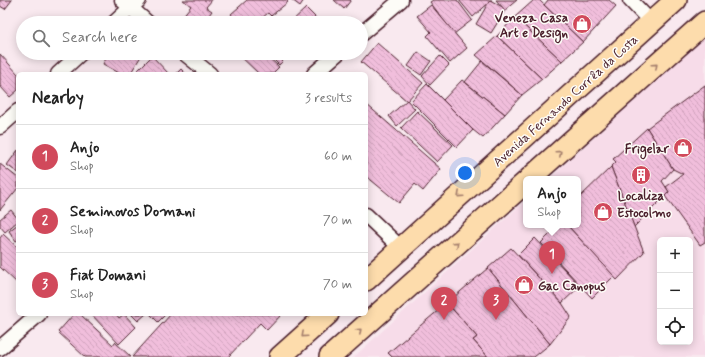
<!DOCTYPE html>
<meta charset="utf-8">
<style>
body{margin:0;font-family:Mynerve,sans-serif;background:#f6f6f6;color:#222}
.controls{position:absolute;right:12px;bottom:12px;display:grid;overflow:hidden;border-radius:6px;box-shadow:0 2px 10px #0003}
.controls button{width:36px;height:36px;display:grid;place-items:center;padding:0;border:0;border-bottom:1px solid #e0e0e0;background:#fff;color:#222;font:20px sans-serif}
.you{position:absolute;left:465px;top:173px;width:14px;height:14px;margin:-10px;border:3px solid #fff;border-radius:50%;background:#1a73e8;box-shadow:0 0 0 6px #1a73e833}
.badge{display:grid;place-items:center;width:26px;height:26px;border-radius:50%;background:#d1495b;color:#fff;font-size:13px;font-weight:700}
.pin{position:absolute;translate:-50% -33px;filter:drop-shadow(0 1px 2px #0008)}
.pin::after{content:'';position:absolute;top:21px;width:14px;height:12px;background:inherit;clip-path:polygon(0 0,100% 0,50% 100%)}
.popup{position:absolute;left:523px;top:176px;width:58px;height:52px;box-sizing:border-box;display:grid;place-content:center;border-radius:6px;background:#fff;filter:drop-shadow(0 1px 3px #0005);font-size:13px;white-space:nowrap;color:#767676}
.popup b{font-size:15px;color:#222}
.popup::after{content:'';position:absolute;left:50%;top:100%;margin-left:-8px;border:8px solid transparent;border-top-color:#fff}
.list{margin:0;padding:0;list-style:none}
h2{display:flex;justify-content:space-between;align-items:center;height:52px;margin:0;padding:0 16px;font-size:17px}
h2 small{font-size:13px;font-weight:400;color:#767676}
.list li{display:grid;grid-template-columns:26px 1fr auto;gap:12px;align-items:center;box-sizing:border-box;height:64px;padding:0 16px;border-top:1px solid #e0e0e0}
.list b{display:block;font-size:15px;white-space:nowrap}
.list p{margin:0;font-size:13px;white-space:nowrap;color:#767676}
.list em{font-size:13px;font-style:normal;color:#767676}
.icon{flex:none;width:22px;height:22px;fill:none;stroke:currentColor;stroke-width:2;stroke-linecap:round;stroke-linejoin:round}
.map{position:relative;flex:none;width:705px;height:357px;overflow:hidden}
.search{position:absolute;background:#fff;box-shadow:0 2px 10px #0003;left:16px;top:16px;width:352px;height:44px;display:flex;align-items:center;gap:10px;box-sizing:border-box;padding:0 14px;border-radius:22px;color:#767676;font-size:15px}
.panel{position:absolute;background:#fff;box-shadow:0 2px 10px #0003;left:16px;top:72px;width:352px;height:244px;border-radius:6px}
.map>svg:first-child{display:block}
.built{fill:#f7dce9;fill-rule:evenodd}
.building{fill:url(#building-back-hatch);stroke:#4a1f2b}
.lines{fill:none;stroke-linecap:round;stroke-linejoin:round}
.minor-casing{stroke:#4a1f2b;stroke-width:17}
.primary-casing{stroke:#4a1f2b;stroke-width:24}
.minor{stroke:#fdfcf7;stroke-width:14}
.primary{stroke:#fddcac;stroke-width:21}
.oneway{stroke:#a47e6c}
.labels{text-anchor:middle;stroke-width:3;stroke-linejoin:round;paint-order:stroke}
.poi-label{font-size:13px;font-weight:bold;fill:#4a1f2b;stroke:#fdfcf7;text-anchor:end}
.street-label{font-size:13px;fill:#4a1f2b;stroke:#fdfcf7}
</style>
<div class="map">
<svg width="705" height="357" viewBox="0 0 705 357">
<defs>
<pattern id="building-back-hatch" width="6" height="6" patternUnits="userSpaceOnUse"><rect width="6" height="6" fill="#f1bedc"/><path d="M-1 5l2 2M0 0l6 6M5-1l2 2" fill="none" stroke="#d0a3bd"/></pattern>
</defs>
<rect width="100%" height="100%" fill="#f9e9ef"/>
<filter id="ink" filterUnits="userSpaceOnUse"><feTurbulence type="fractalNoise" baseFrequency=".025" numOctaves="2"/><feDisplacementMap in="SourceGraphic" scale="8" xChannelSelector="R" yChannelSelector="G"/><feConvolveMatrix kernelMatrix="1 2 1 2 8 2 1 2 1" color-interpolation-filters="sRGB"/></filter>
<g filter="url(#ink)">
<path class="built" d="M705,36v321h-351l172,-157v25h52v-46h-29zM660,240h30v102h-30z"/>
<g class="building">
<path d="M0,0h12l-7,9 -5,-3z"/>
<path d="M183,0h29l-6,7 6,4 -9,12h-15l-7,-5 10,-12z"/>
<path d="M247,0h39l2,2 -17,14 -3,-3 -12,10h-18l-7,-9z"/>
<path d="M292,0h12l-4,6z"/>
<path d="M334,0h17l-7,9z"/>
<path d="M433,0h24l15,20 -18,14 -24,-32z"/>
<path d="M459,0h33l-19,17z"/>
<path d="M490,0l16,9 -15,24 -15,-9z"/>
<path d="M496,0h21l-12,10z"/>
<path d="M534,0h5l44,42 -21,19 -47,-44z"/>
<path d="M548,0h61l7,6 -33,36 -39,-37z"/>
<path d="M431,5l36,43 -17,15 -23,-27 4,-4 -14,-16z"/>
<path d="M306,8l15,15h-31z"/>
<path d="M515,17l47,44 -20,18 -45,-43z"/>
<path d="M497,36l45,43 -20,16 -46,-40z"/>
<path d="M377,43l46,40 -16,18 -46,-39z"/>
<path d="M418,52l13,9 -10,14 -13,-9z"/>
<path d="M109,53h34l-13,21h-9l-18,-10z"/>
<path d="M237,53h27l15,14 -7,7h-13z"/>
<path d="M267,53h8l8,8 -4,4z"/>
<path d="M280,53h13l-3,6z"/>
<path d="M0,54l18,20v16l-8,7 -10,-11z"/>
<path d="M152,56l17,18h-35z"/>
<path d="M440,56l9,9 -19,20 -8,-9z"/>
<path d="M482,61l40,34 -17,19 -40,-32z"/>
<path d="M181,69l5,5h-10z"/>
<path d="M462,80l43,34 -22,24 -10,-8 -30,-30z"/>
<path d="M427,84l46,46 -16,17 -46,-46z"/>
<path d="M705,85v157l-5,3 -35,-49 4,-4 -3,-5 17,-13 -10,-5 -26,-41z"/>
<path d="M407,100l8,9 -18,17 -8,-10z"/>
<path d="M366,104l75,65 -18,22 -8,-7 -16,19 -33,-27z"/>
<path d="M417,111l36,34 -16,17 -36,-34z"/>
<path d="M647,128l26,41 -11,12 7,11 -35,35 -23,-60 5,-5 -3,-3z"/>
<path d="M18,150v23l-11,-8z"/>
<path d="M0,164l18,14v10l-18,22z"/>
<path d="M611,167l33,85 -27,28 -50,-55h11v-26z"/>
<path d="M11,210l7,9v2l-13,11 -5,-6v-7z"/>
<path d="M18,224v16l-2,1 -7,-10z"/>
<path d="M559,225h8l47,51 -22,22 -51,-55z"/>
<path d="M3,234l15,14v36l-18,-17v-29z"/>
<path d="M535,238l45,48 -18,17 -44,-48z"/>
<path d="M511,248l51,55 9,14 -21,27 -62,-76z"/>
<path d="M488,268l62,76 -16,13h-46l-15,-17 4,-3 -30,-34z"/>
<path d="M447,303l30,34 -4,3 15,17h-96l-4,-4z"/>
<path d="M74,314h6l33,31 2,-3 16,15h-46l-27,-25z"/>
<path d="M91,314h25l3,4 5,-4 12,13 -17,17z"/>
<path d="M131,314h15l-8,7z"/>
<path d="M150,314h14l1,1 -7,7z"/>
<path d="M171,314h111l-15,16 -7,-7 -32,34h-96z"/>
</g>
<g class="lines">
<g class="minor-casing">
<g id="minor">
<path d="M122,0l26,23"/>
<path d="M630,0l21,22"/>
<path d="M114,23l25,-23"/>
<path d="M361,34l40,-34"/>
<path d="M184,53l26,21"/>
<path d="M58,74l23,-21"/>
<path d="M314,74l24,-21"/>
<path d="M0,127l18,-16"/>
<path d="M366,215l36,34"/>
<path d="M0,348l39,-34"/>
</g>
</g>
<g class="primary-casing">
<g id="primary">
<path d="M529,179l176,-157"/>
<path d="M366,280l310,-280"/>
<path d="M280,357l48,-43"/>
<path d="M330,357l196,-175"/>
</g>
</g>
<use href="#minor" class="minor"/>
<use href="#primary" class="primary"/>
</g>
<defs><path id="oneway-chevron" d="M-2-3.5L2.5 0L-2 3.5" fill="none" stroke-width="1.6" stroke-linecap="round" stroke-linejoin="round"/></defs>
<g class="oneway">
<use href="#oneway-chevron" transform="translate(655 66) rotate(-42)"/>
<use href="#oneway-chevron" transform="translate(559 153) rotate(-42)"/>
<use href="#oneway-chevron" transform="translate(460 195) rotate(138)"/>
<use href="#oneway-chevron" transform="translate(456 244) rotate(-42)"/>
<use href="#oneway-chevron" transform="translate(359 331) rotate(-42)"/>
<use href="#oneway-chevron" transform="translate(304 335) rotate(138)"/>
</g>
</g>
<defs>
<g id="shop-disc" transform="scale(1)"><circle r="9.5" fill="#d1495b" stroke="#fdfcf7"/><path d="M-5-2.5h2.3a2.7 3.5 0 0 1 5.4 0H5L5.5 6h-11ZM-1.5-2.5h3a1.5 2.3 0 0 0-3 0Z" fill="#fff"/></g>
<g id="building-disc" transform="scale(1)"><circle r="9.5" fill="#d1495b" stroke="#fdfcf7"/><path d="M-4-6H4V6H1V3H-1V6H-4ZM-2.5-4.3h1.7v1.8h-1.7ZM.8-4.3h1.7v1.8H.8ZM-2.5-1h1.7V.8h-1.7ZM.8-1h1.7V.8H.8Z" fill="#fff"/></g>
</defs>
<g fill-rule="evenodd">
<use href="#shop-disc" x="582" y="24"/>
<use href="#shop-disc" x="683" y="148"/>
<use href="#building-disc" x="641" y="175"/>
<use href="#shop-disc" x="603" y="212"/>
<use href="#shop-disc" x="524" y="285"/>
</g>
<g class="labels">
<g class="poi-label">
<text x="568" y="22">Veneza Casa<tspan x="568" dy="15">Art e Design</tspan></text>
<text x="669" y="153">Frigelar</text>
<text x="641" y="200" text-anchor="middle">Localiza</text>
<text x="617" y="217" text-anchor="start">Estocolmo</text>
<text x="538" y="290" text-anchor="start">Gac Canopus</text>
</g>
<g class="street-label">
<text transform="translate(565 100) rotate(-42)" y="5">Avenida Fernando Corrêa da Costa</text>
</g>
</g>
</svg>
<div class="controls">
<button>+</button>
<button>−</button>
<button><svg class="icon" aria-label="locate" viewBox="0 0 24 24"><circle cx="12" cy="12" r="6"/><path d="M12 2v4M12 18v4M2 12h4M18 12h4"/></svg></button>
</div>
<div class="you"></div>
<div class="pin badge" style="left:552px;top:274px">1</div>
<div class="popup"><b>Anjo</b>Shop</div>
<div class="pin badge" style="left:444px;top:320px">2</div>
<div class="pin badge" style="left:496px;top:320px">3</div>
<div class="search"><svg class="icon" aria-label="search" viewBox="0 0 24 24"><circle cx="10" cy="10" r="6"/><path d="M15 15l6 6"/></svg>Search here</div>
<section class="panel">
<h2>Nearby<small>3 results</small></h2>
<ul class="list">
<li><span class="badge">1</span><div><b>Anjo</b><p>Shop</p></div><em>60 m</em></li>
<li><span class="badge">2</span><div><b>Seminovos Domani</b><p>Shop</p></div><em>70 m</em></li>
<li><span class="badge">3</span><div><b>Fiat Domani</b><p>Shop</p></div><em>70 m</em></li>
</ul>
</section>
</div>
